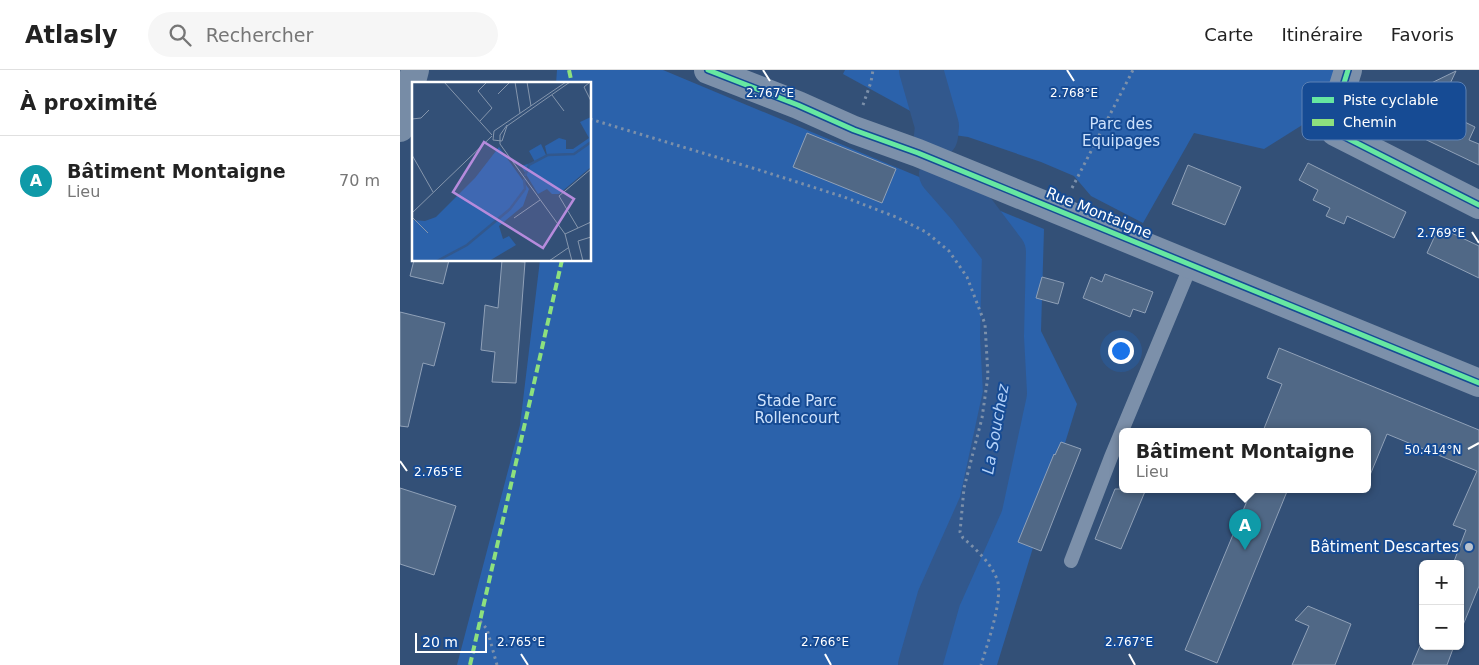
<!DOCTYPE html>
<html lang="fr">
<meta charset="utf-8">
<style>
body{margin:0;font-family:"DejaVu Sans",sans-serif;background:#f6f6f6;color:#222}
.controls{position:absolute;right:15px;bottom:15px;display:grid;overflow:hidden;border-radius:8px;box-shadow:0 1px 4px #0004}
.controls button{width:45px;height:45px;display:grid;place-items:center;padding:0;border:0;border-bottom:1px solid #e0e0e0;background:#fff;color:#222;font:25px sans-serif}
.scale{position:absolute;left:15px;bottom:12px;width:72px;box-sizing:border-box;padding-left:5px;border:2px solid #fff;border-top:0;font-size:14px;line-height:18px;white-space:nowrap;color:#fff;-webkit-text-stroke:4px #164b94;paint-order:stroke}
.you{position:absolute;left:720px;top:280px;width:18px;height:18px;margin:-12px;border:4px solid #fff;border-radius:50%;background:#1a73e8;box-shadow:0 0 0 8px #1a73e833}
.badge{display:grid;place-items:center;width:32px;height:32px;border-radius:50%;background:#666a70;color:#fff;font-size:16px;font-weight:700}
.pin{position:absolute;translate:-50% -41px;filter:drop-shadow(0 1px 2px #0008)}
.pin::after{content:'';position:absolute;top:26px;width:18px;height:15px;background:inherit;clip-path:polygon(0 0,100% 0,50% 100%)}
.popup{position:absolute;left:719px;top:358px;width:252px;height:65px;box-sizing:border-box;display:grid;place-content:center;border-radius:8px;background:#fff;filter:drop-shadow(0 1px 4px #0005);font-size:16px;white-space:nowrap;color:#767676}
.popup b{font-size:19px;color:#222}
.popup::after{content:'';position:absolute;left:50%;top:100%;margin-left:-10px;border:10px solid transparent;border-top-color:#fff}
.list{margin:0;padding:0;list-style:none}
h2{display:flex;justify-content:space-between;align-items:center;height:65px;margin:0;padding:0 20px;font-size:21px}
h2 small{font-size:16px;font-weight:400;color:#767676}
.list li{display:grid;grid-template-columns:32px 1fr auto;gap:15px;align-items:center;box-sizing:border-box;height:90px;padding:0 20px;border-top:1px solid #e0e0e0}
.list b{display:block;font-size:19px;white-space:nowrap}
.list p{margin:0;font-size:16px;white-space:nowrap;color:#767676}
.list em{font-size:16px;font-style:normal;color:#767676}
.icon{flex:none;width:28px;height:28px;fill:none;stroke:currentColor;stroke-width:2;stroke-linecap:round;stroke-linejoin:round}
.map{position:relative;flex:none;width:1079px;height:595px;overflow:hidden}
header{display:flex;align-items:center;gap:30px;box-sizing:border-box;height:70px;padding:0 25px;background:#fff;border-bottom:1px solid #e0e0e0}
header strong{font-size:24px}
nav{display:flex;gap:28px;margin-inline-start:auto;font-size:18px}
.search{width:350px;height:45px;background:#f6f6f6;display:flex;align-items:center;gap:12px;box-sizing:border-box;padding:0 18px;border-radius:28px;color:#767676;font-size:19px}
main{display:flex}
aside{flex:1;background:#fff}
.map>svg:first-child{display:block}
.green{fill:#2b62ab}
.lines{fill:none;stroke-linecap:round;stroke-linejoin:round}
.river{stroke:#32588d;stroke-width:44}
.building{fill:#506886;stroke:#90a1b8}
.path{stroke:#7c90aa;stroke-width:3;stroke-dasharray:2.5 4;stroke-linecap:butt}
.lane{stroke:#7c90aa;stroke-width:14}
.street{stroke:#7c90aa;stroke-width:28}
.secondary{stroke:#778ca6;stroke-width:28}
.quiet{stroke:#8de07e;stroke-width:4;stroke-dasharray:8 4;stroke-linecap:butt}
.cycleway-casing{stroke:#164b94;stroke-width:8}
.cycleway{stroke:#66e7a1;stroke-width:5}
.ticks{fill:none;stroke:#fff;stroke-width:2}
.poi-dot{fill:#b8c2cf;stroke:#164b94;stroke-width:2}
.labels{text-anchor:middle;stroke-width:4;stroke-linejoin:round;paint-order:stroke}
.park-label{font-size:15px;fill:#cee2fc;stroke:#164b94}
.street-label{font-size:15px;fill:#fff;stroke:#164b94}
.poi-label{font-size:15px;fill:#fff;stroke:#164b94;text-anchor:end}
.water-label{font-size:16px;font-style:italic;fill:#b3d1f8;stroke:#164b94}
.inset-river{fill:none;stroke:#32588d;stroke-width:2.5}
.inset-road{fill:none;stroke:#8596ad;stroke-width:1}
.view{fill:#b68bdc;fill-opacity:0.15;stroke:#b68bdc;stroke-width:2.5}
.inset-edge{fill:none;stroke:#fff;stroke-width:2.5}
.key{fill:#164b94;stroke:#5c81b4;stroke-width:1}
.key-label{font-size:14px;fill:#fff}
.ticks-label{font-size:12px;text-anchor:middle;fill:#fff;stroke:#164b94;stroke-width:4;stroke-linejoin:round;paint-order:stroke}
</style>
<header>
<strong>Atlasly</strong>
<div class="search"><svg class="icon" aria-label="search" viewBox="0 0 24 24"><circle cx="10" cy="10" r="6"/><path d="M15 15l6 6"/></svg>Rechercher</div>
<nav><a>Carte</a><a>Itinéraire</a><a>Favoris</a></nav>
</header>
<main>
<aside>
<h2>À proximité<small></small></h2>
<ul class="list">
<li><span class="badge" style="background:#0f9aa8">A</span><div><b>Bâtiment Montaigne</b><p>Lieu</p></div><em>70 m</em></li>
</ul>
</aside>
<div class="map">
<svg width="1079" height="595" viewBox="0 0 1079 595">
<rect width="100%" height="100%" fill="#335077"/>
<g class="green">
<path d="M157,0h106l381,159 -3,102 36,73 -80,261h-540l63,-240 20,-165h50v-176h-34z"/>
<path d="M445,0h489l-11,42 -59,37 -70,-16 -51,90 -52,-27 -17,-20 -33,-14 -73,-25 -14,-2 -111,-61z"/>
</g>
<g class="lines">
<g class="river">
<path d="M521,0l16,56 -1,10"/>
<path d="M520,595l19,-67 42,-94 24,-111 -3,-56 2,-85 -34,-45 -29,-33"/>
</g>
</g>
<g class="building">
<path d="M1056,1l-16,34 2,1 -2,4 35,17 -6,13 10,4v21l-90,-43 13,-25 10,5 7,-13z"/>
<path d="M407,63l89,36 -14,34 -89,-36z"/>
<path d="M908,93l98,49 -12,26 -47,-22 -3,8 -18,-8 4,-8 -17,-8 5,-10 -19,-10z"/>
<path d="M788,95l53,22 -16,38 -53,-21z"/>
<path d="M1039,157l40,19v32l-52,-25z"/>
<path d="M14,190h35l-6,24 -33,-8z"/>
<path d="M102,190l23,2 -9,121 -24,-1 3,-30 -14,-2 4,-45 13,3z"/>
<path d="M705,204l48,18 -8,21 -12,-4 -3,8 -47,-19 8,-21 11,5z"/>
<path d="M642,207l22,6 -6,21 -22,-6z"/>
<path d="M0,242l45,11 -11,43 -11,-3 -15,64 -8,-1z"/>
<path d="M879,278l200,82v156l-18,44 -1,-66h-7l13,-34 -13,-5 24,-54 -90,-37 -19,46v-49h-105l19,-47 -15,-6z"/>
<path d="M661,372l20,7 -40,102 -23,-9 36,-88 1,1z"/>
<path d="M0,418l56,18 -22,69 -34,-11z"/>
<path d="M715,419h31l-25,60 -26,-10z"/>
<path d="M852,419h36l-71,174 -32,-13z"/>
<path d="M908,536l43,18 -16,41h-43l17,-39 -14,-6z"/>
<path d="M1020,576h34l-7,19h-35z"/>
</g>
<g class="lines">
<g class="path">
<path d="M463,35l8,-23 2,-12"/>
<path d="M190,49l166,50 88,28 52,20 30,15 23,19 18,26 18,47 3,52 -6,42 -18,70 -4,44 3,6c13,11 27,24 34,41 7,19 -10,66 -16,86"/>
<path d="M672,118l61,-118"/>
<path d="M80,551l7,8 10,36"/>
</g>
<path class="lane" d="M671,491l40,-104 80,-192"/>
<g class="street">
<path d="M308,0l90,35 56,25 64,23 561,230"/>
<path d="M948,0l-13,42v20l144,73"/>
</g>
<path class="secondary" d="M0,58l15,-58"/>
<g class="quiet">
<path d="M169,0l3,14"/>
<path d="M70,595l92,-405"/>
</g>
<g class="cycleway-casing">
<g id="cycleway">
<path d="M308,0l90,35 56,25 64,23 561,230"/>
<path d="M948,0l-13,42v20l144,73"/>
</g>
</g>
<use href="#cycleway" class="cycleway"/>
</g>
<path class="ticks" d="M363,0l7,11M667,0l7,11M1072,162l7,11M1068,379l11,-6M0,391l7,10M121,584l7,11M425,584l6,11M729,584l6,11"/>
<circle class="poi-dot" cx="1069" cy="477" r="5"/>
<g class="labels">
<g class="park-label">
<text x="721" y="59">Parc des<tspan x="721" dy="17">Equipages</tspan></text>
<text x="397" y="336">Stade Parc<tspan x="397" dy="17">Rollencourt</tspan></text>
</g>
<g class="street-label">
<text transform="translate(699 143) rotate(22)" y="5">Rue Montaigne</text>
</g>
<g class="poi-label">
<text x="1059" y="482">Bâtiment Descartes</text>
</g>
<g class="water-label">
<text transform="translate(595 359) rotate(-80)" y="6">La Souchez</text>
</g>
</g>
<g transform="translate(12 12)">
<rect width="179" height="179" fill="#335077"/>
<path d="M179,35v50l-32,27h-7l-5,-5 -9,5 -17,-28 14,-4 -6,-11 12,-7 5,11 -6,4 7,-4 -2,-9 14,-8 7,2v9h7l16,-11 -9,-16zM87,65l30,42 -6,17 -24,20 4,13 6,-3 7,9 -27,16h-77v-41l13,1 11,-4 39,-39z" fill="#2b62ab"/>
<path class="inset-river" d="M113,94l4,-11 19,-10 26,-1 17,-12M25,179l30,-16 43,-36 15,-20 -1,-10"/>
<path class="inset-road" d="M32,0l48,53M103,0l5,31M115,0l4,24M154,0l-72,49 -1,9 9,1 5,-15 63,-44M178,0l-6,5 7,14M86,12l12,-12M140,13l12,16M0,37l9,-1 8,-8M68,39l12,-13 -14,-17 9,-9M95,43l-7,10v9l65,90 7,27M0,73l21,37M0,131l80,-77M0,135l16,16M102,136l26,-18M166,146l-19,-32 32,-27M153,152l26,-12M137,179l19,-13M171,179l-5,-20 13,-4"/>
<path class="view" d="M72,60l90,57 -31,49 -90,-56z"/>
<rect width="179" height="179" class="inset-edge"/>
</g>
<rect x="902" y="12" width="164" height="58" rx="8" class="key"/>
<rect x="912" y="27" width="22" height="6" fill="#66e7a1"/>
<rect x="912" y="49" width="22" height="7" fill="#8de07e"/>
<g class="key-label">
<text x="943" y="35">Piste cyclable</text>
<text x="943" y="57">Chemin</text>
</g>
<g class="ticks-label">
<text x="370" y="27">2.767°E</text>
<text x="674" y="27">2.768°E</text>
<text x="1041" y="167">2.769°E</text>
<text x="1033" y="384">50.414°N</text>
<text x="38" y="406">2.765°E</text>
<text x="121" y="576">2.765°E</text>
<text x="425" y="576">2.766°E</text>
<text x="729" y="576">2.767°E</text>
</g>
</svg>
<div class="controls">
<button>+</button>
<button>−</button>
</div>
<div class="scale">20 m</div>
<div class="you"></div>
<div class="pin badge" style="left:845px;top:480px;background:#0f9aa8">A</div>
<div class="popup"><b>Bâtiment Montaigne</b>Lieu</div>
</div>
</main>
